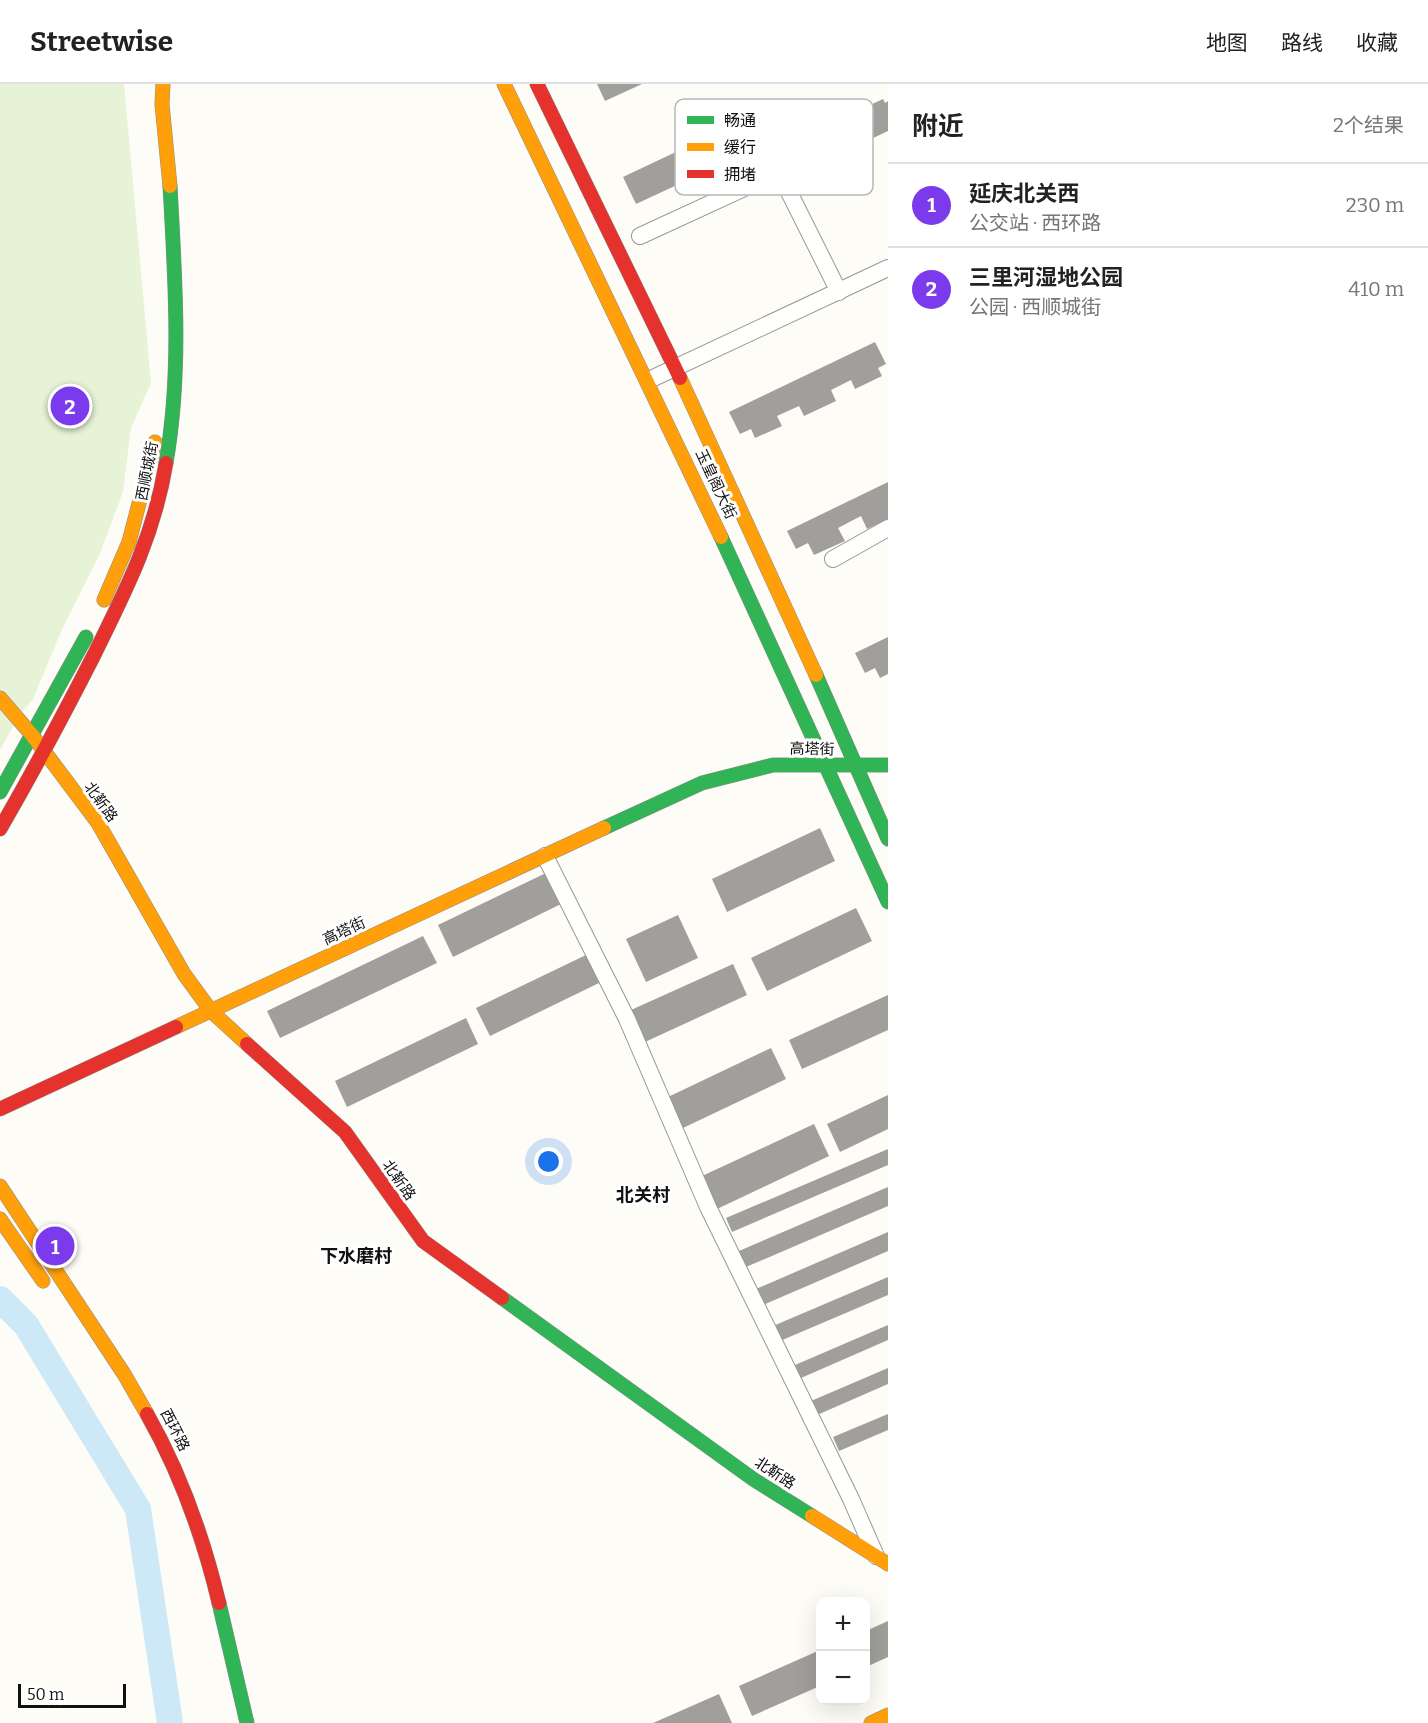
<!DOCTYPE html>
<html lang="zh">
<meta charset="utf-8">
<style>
body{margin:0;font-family:Bitter,"Noto Sans SC",serif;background:#f6f6f6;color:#222}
.controls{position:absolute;right:18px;bottom:18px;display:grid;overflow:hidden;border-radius:12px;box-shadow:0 6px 24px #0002}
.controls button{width:54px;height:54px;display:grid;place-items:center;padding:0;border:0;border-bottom:2px solid #e0e0e0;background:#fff;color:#222;font:30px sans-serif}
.scale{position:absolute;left:18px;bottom:15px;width:108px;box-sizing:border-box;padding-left:6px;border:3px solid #111;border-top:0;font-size:16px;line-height:21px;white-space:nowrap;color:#111;-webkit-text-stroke:4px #fff;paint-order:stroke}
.you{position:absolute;left:549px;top:1078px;width:21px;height:21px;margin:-15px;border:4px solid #fff;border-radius:50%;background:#1a73e8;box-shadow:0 0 0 9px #1a73e833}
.badge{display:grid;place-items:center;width:39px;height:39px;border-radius:50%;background:#7c3aed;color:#fff;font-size:20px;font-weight:700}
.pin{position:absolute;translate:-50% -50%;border:3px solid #fff;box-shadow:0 2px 6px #0006}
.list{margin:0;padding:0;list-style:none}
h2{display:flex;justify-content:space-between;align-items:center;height:78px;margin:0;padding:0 24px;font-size:26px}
h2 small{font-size:20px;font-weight:400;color:#767676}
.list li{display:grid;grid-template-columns:39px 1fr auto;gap:18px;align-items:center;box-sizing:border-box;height:84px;padding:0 24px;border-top:2px solid #e0e0e0}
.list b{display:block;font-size:22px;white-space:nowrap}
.list p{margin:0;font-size:20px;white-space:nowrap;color:#767676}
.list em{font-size:20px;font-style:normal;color:#767676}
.map{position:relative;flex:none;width:888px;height:1639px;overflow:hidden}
header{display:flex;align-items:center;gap:36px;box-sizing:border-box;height:84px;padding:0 30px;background:#fff;border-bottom:2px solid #e0e0e0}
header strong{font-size:28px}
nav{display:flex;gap:33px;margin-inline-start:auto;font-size:21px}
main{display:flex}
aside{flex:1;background:#fff}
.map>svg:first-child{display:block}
.green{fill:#e7f3d7}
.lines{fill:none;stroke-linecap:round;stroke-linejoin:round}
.river{stroke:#cde8f7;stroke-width:26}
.building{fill:#a19f9c}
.street-casing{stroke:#979795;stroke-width:18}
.fast-casing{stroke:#8e8d8b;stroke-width:15}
.slow-casing{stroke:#8e8d8b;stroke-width:15}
.jam-casing{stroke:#8e8d8b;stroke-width:15}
.street{stroke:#fffffe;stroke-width:16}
.fast{stroke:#30b455;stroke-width:14}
.slow{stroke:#ff9f0a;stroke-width:14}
.jam{stroke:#e5322d;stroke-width:14}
.labels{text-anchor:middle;stroke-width:6;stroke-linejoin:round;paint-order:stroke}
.street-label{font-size:15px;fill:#111;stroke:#fff}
.quarter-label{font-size:18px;font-weight:bold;fill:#111;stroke:#fff}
.key{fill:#fff;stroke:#b8b8b8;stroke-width:1.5}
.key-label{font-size:16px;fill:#111}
</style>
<header>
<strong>Streetwise</strong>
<nav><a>地图</a><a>路线</a><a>收藏</a></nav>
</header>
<main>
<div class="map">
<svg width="888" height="1639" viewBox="0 0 888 1639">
<rect width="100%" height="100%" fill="#fdfcf7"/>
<path class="green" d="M0,0h124l27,299 -20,45 -8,64 -24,64 -36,71 -30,72 -13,15 -20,36z"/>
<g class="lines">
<path class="river" d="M0,1215l26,26 112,184 32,214"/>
</g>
<g class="building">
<path d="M597,0h45l-37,17z"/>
<path d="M883,15l2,4 3,-2v30l-53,25 -14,-28z"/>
<path d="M769,24l13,28 -146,68 -13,-27z"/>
<path d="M875,258l11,22 -8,4 4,8 -27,13 -4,-9 -20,10 5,11 -32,15 -5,-10 -22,10 5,10 -27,12 -4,-9 -11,5 -11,-22z"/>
<path d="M888,398v37l-21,10 -6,-13 -23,12 7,13 -31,14 -6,-12 -12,6 -9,-18z"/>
<path d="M888,553v37l-8,4 -5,-10 -10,5 -10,-20z"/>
<path d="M820,744l15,33 -108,51 -15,-33z"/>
<path d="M548,788l15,31 -110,54 -15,-32z"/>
<path d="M856,824l16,33 -105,50 -16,-33z"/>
<path d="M678,831l20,43 -52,24 -20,-43z"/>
<path d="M423,852l14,27 -157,75 -13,-27z"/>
<path d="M586,871l13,28 -109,53 -14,-28z"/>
<path d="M733,880l14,31 -102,47 -14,-32z"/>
<path d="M888,911v35l-86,39 -13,-29z"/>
<path d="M466,934l12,26 -131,63 -12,-26z"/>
<path d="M771,964l15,31 -103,49 -15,-31z"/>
<path d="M888,1011v34l-48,23 -13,-28z"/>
<path d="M814,1040l15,32 -112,53 -15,-33z"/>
<path d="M888,1065v16l-156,67 -6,-14z"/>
<path d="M888,1103v19l-142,61 -7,-16z"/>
<path d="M888,1148v19l-125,54 -7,-16z"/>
<path d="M888,1193v18l-108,46 -7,-15z"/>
<path d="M888,1241v15l-87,38 -6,-13z"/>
<path d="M888,1284v16l-71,31 -6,-14z"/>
<path d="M888,1330v16l-49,21 -6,-14z"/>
<path d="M888,1537v36l-22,10v-36z"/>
<path d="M820,1566v36l-68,30 -13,-30z"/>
<path d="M719,1610l13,29h-79z"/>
</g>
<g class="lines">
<g class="street-casing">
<g id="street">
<path d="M640,152l139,-64 60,120"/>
<path d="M649,296l239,-112"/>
<path d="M833,475l55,-31"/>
<path d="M545,772l82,163 81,188 143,292 25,57"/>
</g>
</g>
<g class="fast-casing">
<g id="fast">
<path d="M166,379c16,-92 9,-184 4,-277"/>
<path d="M721,453l167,365"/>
<path d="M816,591l72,164"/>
<path d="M0,708l86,-155"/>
<path d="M604,744l98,-45 71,-18h115"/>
<path d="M502,1214l251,181 59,37"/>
<path d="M219,1519l28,120"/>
</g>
</g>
<g class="slow-casing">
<g id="slow">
<path d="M163,0l-1,20 8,82"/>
<path d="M504,0l217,453"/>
<path d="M680,294l136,297"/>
<path d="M104,516l25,-58 26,-100"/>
<path d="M0,614l32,37 66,88 86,151 27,37 36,33"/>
<path d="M176,943l428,-199"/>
<path d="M0,1102l124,188 23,40"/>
<path d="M0,1135l43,62"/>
<path d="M812,1432l76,48"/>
<path d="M871,1639l17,-8"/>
</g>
</g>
<g class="jam-casing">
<g id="jam">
<path d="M537,0l143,294"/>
<path d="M0,745c33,-57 64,-115 94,-174 32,-65 60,-119 72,-192"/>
<path d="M247,960l98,88 78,109 79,57"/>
<path d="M0,1025l176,-82"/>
<path d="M147,1330c34,60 56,122 72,189"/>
</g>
</g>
<use href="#street" class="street"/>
<use href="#fast" class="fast"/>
<use href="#slow" class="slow"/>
<use href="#jam" class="jam"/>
</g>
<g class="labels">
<g class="street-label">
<text transform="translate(147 387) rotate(-79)" y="5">西顺城街</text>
<text transform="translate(716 400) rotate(65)" y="5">玉皇阁大街</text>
<text transform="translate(812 665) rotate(1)" y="5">高塔街</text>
<text transform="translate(101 718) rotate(54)" y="5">北靳路</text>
<text transform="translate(344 847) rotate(-25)" y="5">高塔街</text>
<text transform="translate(399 1096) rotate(55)" y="5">北靳路</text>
<text transform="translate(175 1346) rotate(63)" y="5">西环路</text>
<text transform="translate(775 1389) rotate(33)" y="5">北靳路</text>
</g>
<g class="quarter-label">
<text x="643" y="1117">北关村</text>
<text x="356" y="1178">下水磨村</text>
</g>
</g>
<rect x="675" y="15" width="198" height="96" rx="9" class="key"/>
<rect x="687" y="32" width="27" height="8" fill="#30b455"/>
<rect x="687" y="59" width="27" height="8" fill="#ff9f0a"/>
<rect x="687" y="86" width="27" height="8" fill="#e5322d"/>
<g class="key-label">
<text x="724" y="42">畅通</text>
<text x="724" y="69">缓行</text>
<text x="724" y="96">拥堵</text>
</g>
</svg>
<div class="controls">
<button>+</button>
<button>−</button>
</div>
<div class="scale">50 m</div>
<div class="you"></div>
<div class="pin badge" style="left:55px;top:1162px">1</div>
<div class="pin badge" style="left:70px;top:322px">2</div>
</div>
<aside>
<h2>附近<small>2个结果</small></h2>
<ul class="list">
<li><span class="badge">1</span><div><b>延庆北关西</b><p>公交站 · 西环路</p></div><em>230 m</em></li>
<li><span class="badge">2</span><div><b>三里河湿地公园</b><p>公园 · 西顺城街</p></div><em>410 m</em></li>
</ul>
</aside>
</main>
